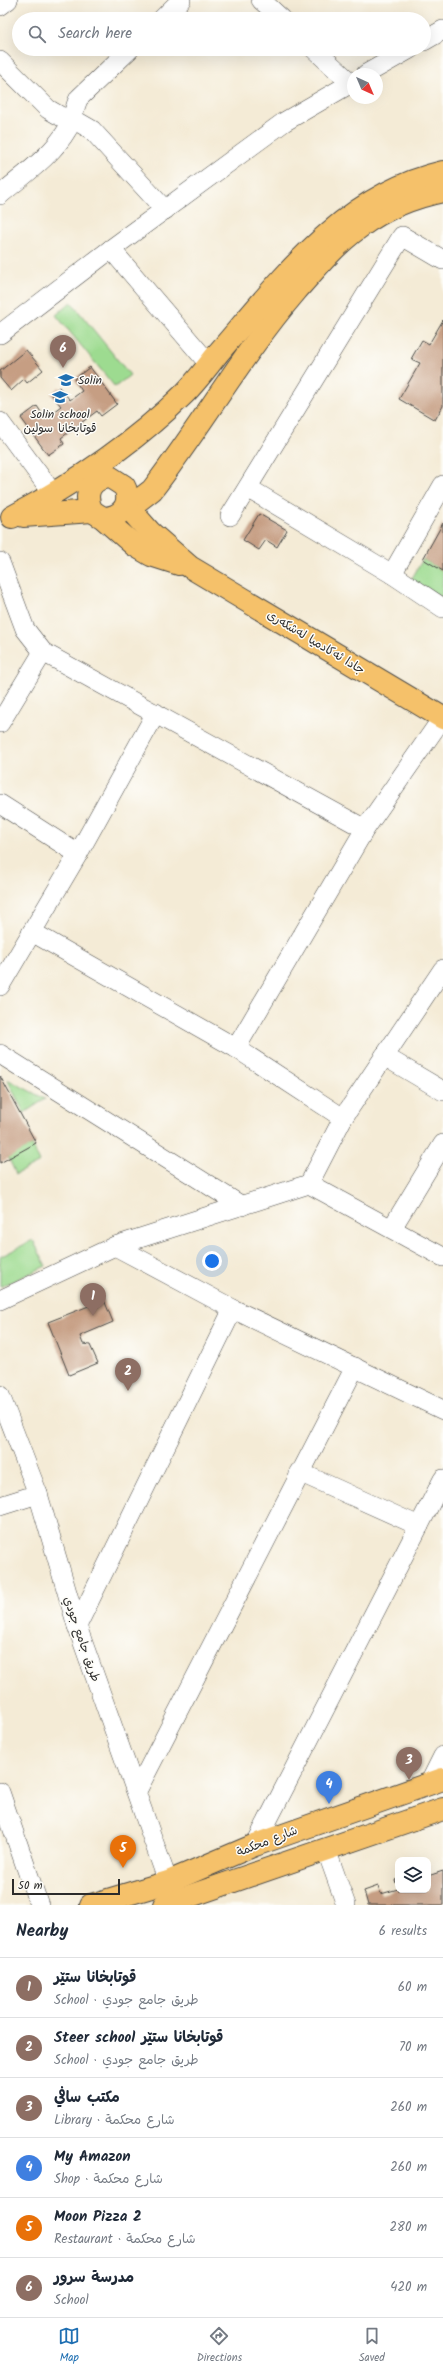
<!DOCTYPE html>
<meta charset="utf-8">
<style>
body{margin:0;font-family:Kalam,"Playpen Sans Arabic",sans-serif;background:#f2f2f3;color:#1f2937}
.controls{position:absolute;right:12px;bottom:12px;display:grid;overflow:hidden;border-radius:8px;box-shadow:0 4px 16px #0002}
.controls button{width:36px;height:36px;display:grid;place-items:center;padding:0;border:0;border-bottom:1px solid #e0e1e3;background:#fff;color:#1f2937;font:20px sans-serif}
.compass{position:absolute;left:347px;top:68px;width:36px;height:36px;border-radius:50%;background:#fff;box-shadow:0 4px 16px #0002;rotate:136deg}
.scale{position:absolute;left:12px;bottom:10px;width:108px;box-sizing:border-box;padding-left:4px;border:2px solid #2b2b2b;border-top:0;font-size:11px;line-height:14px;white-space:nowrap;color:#2b2b2b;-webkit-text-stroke:3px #fdfcf7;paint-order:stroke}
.you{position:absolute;left:212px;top:1261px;width:14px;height:14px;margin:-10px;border:3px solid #fff;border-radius:50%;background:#1a73e8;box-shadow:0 0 0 6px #1a73e833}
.badge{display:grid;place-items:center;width:26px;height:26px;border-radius:50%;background:#1f6fb2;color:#fff;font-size:13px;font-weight:700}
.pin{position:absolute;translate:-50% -33px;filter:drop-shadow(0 1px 2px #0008)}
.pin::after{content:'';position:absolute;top:21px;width:14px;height:12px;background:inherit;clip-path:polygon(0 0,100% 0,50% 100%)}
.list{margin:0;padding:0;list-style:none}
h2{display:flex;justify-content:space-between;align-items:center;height:52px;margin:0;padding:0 16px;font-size:17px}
h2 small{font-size:13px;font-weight:400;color:#747a83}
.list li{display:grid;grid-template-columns:26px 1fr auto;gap:12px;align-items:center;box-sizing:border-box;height:60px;padding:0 16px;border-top:1px solid #e0e1e3}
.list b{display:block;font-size:15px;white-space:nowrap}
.list p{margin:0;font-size:13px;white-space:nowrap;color:#747a83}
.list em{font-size:13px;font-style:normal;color:#747a83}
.icon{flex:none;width:22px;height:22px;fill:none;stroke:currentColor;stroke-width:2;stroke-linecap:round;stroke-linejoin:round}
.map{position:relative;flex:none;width:443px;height:1905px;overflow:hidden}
.search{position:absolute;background:#fff;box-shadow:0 4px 16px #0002;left:12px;right:12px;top:12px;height:44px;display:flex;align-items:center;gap:10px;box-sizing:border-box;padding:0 14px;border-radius:22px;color:#747a83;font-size:15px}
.sheet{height:412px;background:#fff}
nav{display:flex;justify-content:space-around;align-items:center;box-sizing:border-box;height:56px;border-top:1px solid #e0e1e3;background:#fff;font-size:11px;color:#747a83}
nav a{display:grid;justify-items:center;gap:2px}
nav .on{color:#1f6fb2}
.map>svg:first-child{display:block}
.green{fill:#9ddb90;stroke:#64835e}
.building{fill:#c69e83}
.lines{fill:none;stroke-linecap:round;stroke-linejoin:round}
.minor-casing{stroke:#494845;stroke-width:20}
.major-casing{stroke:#494845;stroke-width:24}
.minor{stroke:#fff;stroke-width:19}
.major{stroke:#f5c16b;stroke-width:22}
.labels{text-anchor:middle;stroke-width:3;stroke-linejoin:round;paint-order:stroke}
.poi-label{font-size:12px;fill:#2b2b2b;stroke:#fdfcf7;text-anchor:start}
.street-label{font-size:12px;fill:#2b2b2b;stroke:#fdfcf7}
</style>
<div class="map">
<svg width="443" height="1905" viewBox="0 0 443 1905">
<rect width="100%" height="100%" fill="#fdfcf7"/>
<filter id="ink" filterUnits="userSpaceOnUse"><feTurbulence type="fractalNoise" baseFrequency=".025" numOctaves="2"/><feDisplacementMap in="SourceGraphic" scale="8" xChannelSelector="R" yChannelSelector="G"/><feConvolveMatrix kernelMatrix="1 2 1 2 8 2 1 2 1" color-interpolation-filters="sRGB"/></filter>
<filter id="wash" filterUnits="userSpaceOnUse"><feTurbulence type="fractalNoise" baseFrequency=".012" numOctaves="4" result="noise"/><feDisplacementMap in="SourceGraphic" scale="16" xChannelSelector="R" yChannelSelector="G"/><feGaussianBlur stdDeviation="0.9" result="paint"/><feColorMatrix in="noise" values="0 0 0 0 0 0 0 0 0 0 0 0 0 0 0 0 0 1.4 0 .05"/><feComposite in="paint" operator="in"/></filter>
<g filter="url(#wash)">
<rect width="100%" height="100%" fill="#f4ebd6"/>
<g class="green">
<path d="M71,302l59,73 -15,12 -59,-72z"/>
<path d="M423,559l20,12 -1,28 -31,-19z"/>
<path d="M7,1079l38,20 -21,14z"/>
<path d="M32,1145l8,17 -24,12 -8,-17z"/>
<path d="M33,1240l13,26 -46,21v-30z"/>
</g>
<g id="blocks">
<g class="building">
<path d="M443,320v86l-8,14 -36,-21 21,-36 -9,-4 11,-19 7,4z"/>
<path d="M26,350l17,20 -16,13 -3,-4 -13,12 -11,-13v-7z"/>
<path d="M90,367l27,37 -16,12 -4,-5 -36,27 3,6 -16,11 -27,-37 16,-12 8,12 16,-12 -10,-12 8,-7 11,13 12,-9 -8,-12z"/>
<path d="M259,514l28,16 -10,17 -11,-7 -7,10 -16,-10z"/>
<path d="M443,523v48l-20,-12z"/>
<path d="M0,1076l36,67 -36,20z"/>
<path d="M104,1300l9,22 -33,14 3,8 7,1 8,18 -29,12 -21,-53z"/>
<path d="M443,1871v34h-75l-4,-14 14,-5 3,8 17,-5 -3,-9 3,-1v11h30v-14z"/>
</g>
</g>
</g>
<g filter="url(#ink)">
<use href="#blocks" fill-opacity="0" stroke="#494845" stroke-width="1"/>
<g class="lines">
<g class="minor-casing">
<g id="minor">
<path d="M261,0l21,19"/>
<path d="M0,6l8,-6"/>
<path d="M162,19l19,-19"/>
<path d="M424,41l19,-11"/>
<path d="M314,49l37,34"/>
<path d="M0,61l48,48 12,7 13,3 19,11 73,80"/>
<path d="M366,74l44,-25"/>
<path d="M0,195c22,-19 52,-39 67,-65 7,-10 6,-21 12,-32l51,-49"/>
<path d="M111,249l98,115"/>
<path d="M0,334l111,-85 173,-127 69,-40"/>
<path d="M0,422l54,73"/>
<path d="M248,488l144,86 51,34"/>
<path d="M230,516l172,-280 41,24"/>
<path d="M0,562l25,67 18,23 322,177"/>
<path d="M392,574l51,-89"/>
<path d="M0,723l43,-71"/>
<path d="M0,804l78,50"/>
<path d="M32,932l204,116 107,70"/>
<path d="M0,986l78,-132 78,-141"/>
<path d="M236,1048l129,-219 78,-112"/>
<path d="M0,1054l242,152"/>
<path d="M384,1056l59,35"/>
<path d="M309,1184l34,-66 100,-149"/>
<path d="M392,1228l51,-84"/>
<path d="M115,1246l118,63 210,101"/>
<path d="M0,1300l115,-54 194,-62 134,73"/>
<path d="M0,1395l38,99 39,132 91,256"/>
<path d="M299,1472l120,54"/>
<path d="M0,1506l38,-12"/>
<path d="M77,1626l156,-317"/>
<path d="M429,1784l14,-28"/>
<path d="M137,1791l218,-424"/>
<path d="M0,1792l39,113"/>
<path d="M255,1845l188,-366"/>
<path d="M326,1849l20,56"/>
</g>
</g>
<g class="major-casing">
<g id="major">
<path d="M127,503l12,-3 13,-10c50,-65 90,-136 144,-199 20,-23 39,-46 64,-64 24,-18 54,-30 83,-36"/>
<path d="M127,506l23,26 40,35 253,151"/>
<path d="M23,516l69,-5"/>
<path d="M12,517c63,-34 121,-73 172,-123 13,-13 24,-28 35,-42 63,-73 124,-157 224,-180"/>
<path d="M103,518c19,0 30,-15 21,-32l-14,-9c-20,1 -27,17 -18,34l11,7 31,27 17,10 28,9"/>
<path d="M91,1905l77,-23 87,-37 188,-66"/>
<path d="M164,1905l279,-96"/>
</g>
</g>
<use href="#minor" class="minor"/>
<use href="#major" class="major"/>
</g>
</g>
<defs>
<g id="school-bare" transform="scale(1.2)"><path d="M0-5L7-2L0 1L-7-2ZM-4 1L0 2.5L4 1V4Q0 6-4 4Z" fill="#1f6fb2" stroke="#fdfcf7" stroke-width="2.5" paint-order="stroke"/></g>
</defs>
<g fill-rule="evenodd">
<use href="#school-bare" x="66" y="380"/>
<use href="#school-bare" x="60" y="397"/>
</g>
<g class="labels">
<g class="poi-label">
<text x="78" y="384">Solin</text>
<text x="60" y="418" text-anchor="middle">Solin school<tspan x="60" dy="14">قوتابخانا سولین</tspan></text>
</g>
<g class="street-label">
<text transform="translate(316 642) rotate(31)" y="4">جادا ئه‌كادميا له‌شكه‌رى</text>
<text transform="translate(82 1639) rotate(71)" y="4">طريق جامع جودي</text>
<text transform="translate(267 1841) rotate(-21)" y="4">شارع محكمة</text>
</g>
</g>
</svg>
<div class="controls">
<button><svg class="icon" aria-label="layers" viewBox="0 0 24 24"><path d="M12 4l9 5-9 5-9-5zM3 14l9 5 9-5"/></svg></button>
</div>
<svg class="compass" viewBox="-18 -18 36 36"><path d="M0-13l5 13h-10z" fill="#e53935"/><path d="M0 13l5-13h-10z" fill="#747a83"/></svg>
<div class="scale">50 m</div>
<div class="you"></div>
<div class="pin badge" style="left:93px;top:1316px;background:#8d6e63">1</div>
<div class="pin badge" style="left:128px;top:1391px;background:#8d6e63">2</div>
<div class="pin badge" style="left:409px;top:1780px;background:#8d6e63">3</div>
<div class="pin badge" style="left:329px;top:1804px;background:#3f7fe0">4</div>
<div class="pin badge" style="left:123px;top:1868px;background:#e8710a">5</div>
<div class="pin badge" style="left:63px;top:368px;background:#8d6e63">6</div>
<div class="search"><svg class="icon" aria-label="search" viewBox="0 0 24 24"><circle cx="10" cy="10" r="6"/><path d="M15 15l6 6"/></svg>Search here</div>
</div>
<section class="sheet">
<h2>Nearby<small>6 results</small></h2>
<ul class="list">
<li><span class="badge" style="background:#8d6e63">1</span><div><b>قوتابخانا ستێر</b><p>School · طريق جامع جودي</p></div><em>60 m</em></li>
<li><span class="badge" style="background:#8d6e63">2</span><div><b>Steer school قوتابخانا ستێر</b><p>School · طريق جامع جودي</p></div><em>70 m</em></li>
<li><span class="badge" style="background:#8d6e63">3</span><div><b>مكتب سافي</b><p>Library · شارع محكمة</p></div><em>260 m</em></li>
<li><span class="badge" style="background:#3f7fe0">4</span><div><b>My Amazon</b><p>Shop · شارع محكمة</p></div><em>260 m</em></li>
<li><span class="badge" style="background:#e8710a">5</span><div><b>Moon Pizza 2</b><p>Restaurant · شارع محكمة</p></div><em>280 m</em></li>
<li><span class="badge" style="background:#8d6e63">6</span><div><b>مدرسة سرور</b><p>School</p></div><em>420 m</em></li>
</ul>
</section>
<nav>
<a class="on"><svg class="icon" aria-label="map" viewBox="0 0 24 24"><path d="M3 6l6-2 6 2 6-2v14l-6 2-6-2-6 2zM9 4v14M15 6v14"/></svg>Map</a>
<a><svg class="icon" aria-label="directions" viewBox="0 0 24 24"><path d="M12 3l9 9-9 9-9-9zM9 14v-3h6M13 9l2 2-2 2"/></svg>Directions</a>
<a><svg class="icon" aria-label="saved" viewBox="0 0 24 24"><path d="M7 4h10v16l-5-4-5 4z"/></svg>Saved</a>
</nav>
